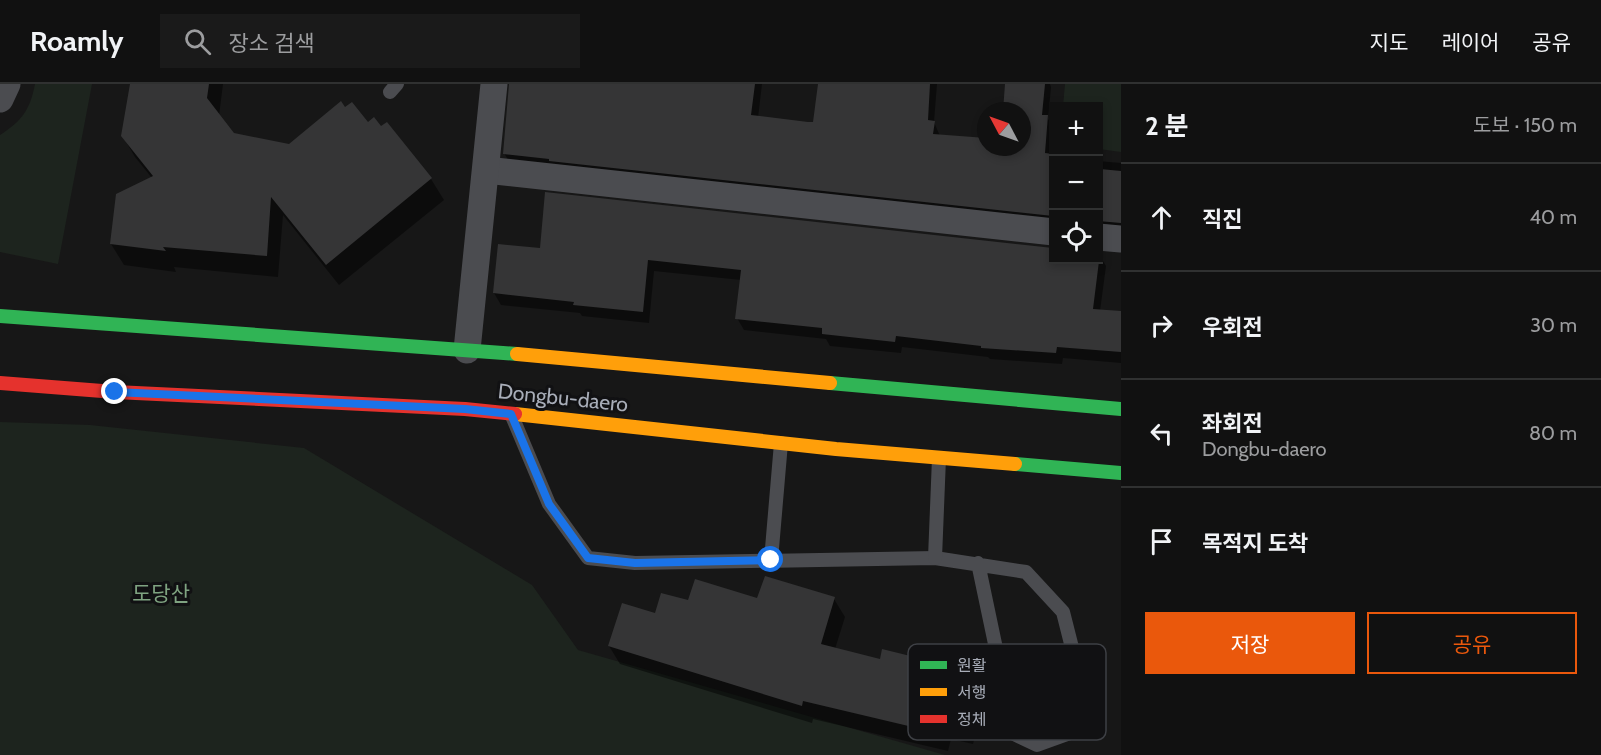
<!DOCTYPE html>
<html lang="ko">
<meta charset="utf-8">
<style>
body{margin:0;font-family:Cabin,"Noto Sans KR",sans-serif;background:#1a1a1a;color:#f1f3f6}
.controls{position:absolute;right:18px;top:18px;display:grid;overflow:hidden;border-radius:0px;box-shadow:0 3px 9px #0003}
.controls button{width:54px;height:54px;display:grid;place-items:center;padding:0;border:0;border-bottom:2px solid #303131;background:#111;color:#f1f3f6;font:30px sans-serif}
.compass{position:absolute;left:977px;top:18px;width:54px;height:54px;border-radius:50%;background:#111;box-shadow:0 3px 9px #0003;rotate:311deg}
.stop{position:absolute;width:18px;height:18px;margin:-14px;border:4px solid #1a73e8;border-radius:50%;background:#fff}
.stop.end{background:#1a73e8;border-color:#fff;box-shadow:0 2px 6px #0008}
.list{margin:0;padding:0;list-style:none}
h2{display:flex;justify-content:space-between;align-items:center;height:78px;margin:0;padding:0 24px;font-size:26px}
h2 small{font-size:20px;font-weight:400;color:#9c9d9f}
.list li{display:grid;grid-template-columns:39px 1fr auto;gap:18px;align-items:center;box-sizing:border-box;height:108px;padding:0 24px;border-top:2px solid #303131}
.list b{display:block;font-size:22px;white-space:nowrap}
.list p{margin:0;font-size:20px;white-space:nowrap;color:#9c9d9f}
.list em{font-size:20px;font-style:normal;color:#9c9d9f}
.actions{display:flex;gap:12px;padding:18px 24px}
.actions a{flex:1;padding:14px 0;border:2px solid #ea580c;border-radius:0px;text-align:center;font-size:21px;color:#ea580c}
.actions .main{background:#ea580c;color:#fff}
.icon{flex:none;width:33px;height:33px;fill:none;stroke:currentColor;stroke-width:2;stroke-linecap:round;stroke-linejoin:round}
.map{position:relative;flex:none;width:1121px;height:671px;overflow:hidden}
header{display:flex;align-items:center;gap:36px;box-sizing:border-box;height:84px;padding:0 30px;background:#111;border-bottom:2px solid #303131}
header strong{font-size:28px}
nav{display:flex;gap:33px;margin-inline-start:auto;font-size:21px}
.search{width:420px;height:54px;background:#1a1a1a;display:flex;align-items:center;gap:15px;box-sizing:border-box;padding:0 21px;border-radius:0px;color:#9c9d9f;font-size:22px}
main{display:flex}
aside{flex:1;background:#111}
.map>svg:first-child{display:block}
.green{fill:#1d241e}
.shadow{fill:#0007}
.building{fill:#353536}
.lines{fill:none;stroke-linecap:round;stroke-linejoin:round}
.lane{stroke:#4b4c50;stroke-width:14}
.street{stroke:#4b4c50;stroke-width:27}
.fast{stroke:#30b455;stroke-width:14}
.slow{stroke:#ff9f0a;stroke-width:14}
.jam{stroke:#e5322d;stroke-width:14}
.route{stroke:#1a73e8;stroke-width:8}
.labels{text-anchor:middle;stroke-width:6;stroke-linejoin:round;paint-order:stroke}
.street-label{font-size:21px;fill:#a8adb8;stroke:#111113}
.park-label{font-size:21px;fill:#7fa381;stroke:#111113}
.key{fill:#111113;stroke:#3e4045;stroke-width:1.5}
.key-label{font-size:16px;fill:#a8adb8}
</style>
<header>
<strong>Roamly</strong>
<div class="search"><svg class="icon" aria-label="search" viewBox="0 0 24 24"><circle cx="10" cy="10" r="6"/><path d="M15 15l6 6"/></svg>장소 검색</div>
<nav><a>지도</a><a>레이어</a><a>공유</a></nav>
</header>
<main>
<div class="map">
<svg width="1121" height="671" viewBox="0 0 1121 671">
<rect width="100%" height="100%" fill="#171717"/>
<g class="green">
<path d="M35,0h57l-34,180 -58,-12v-117c22,-14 30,-25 35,-51z"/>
<path d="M1065,0h56v68l-22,-3 -1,-43h-35z"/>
<path d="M0,338l90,3 214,23 228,137 46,65 367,105h-945z"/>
</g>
<g class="shadow">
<path d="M131,0h92l-4,32 14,18 56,11 56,-36 22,15 14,5 6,-5 44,55 13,21 -105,85 -56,-70 -5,62 -104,-10 2,5 -52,-7 -13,-21 41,-66 -17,-21 -13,-22z"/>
<path d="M511,0h251l-4,34 56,5 6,-39h117l-3,38 6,14 46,11h36v-36h-18l3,-27h43l1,3 -3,32 6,8 -2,29h2v71l-543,-62 -7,-12z"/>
<path d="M1098,77l23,2v71h-23z"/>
<path d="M1052,165l2,11h44l1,-6 7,12 -6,45 21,2v50l-58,-5 -1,6 -72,-5 -2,-2 -86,-10 -1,6 -71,-7 -4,-7 -82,-9 -7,-12 4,-38 -87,-9 -5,52 -67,-7 -2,-3 -79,-8 -7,-12 47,-43z"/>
<path d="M834,515l11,18 -10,32 46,12 77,9 11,18 8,40 -4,16 -22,-5 -3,12 -135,-32 -1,4 -192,-59 -11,-18 47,-31 33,-13z"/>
</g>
<g class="building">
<path d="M130,0h79l-2,14 27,35 55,11 52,-43 4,6 7,-5 16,20 6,-5 7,9 6,-4 45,56 -106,87 -55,-68 -4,59 -104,-9 3,4 -56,-7 6,-50 37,-18 -32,-40z"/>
<path d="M509,0h246l-4,31 57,7h5l5,-38h112l-2,36 7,1 -2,13 53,4v9h36v-36h-19l2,-27h40l-3,31h6l-3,38 8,1v62l-504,-55v-2l-46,-5z"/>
<path d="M1098,75l3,1 -1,9 21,2v52l-23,-2z"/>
<path d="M545,108l508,56v12h45v-7h2l-7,56 28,2v41l-64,-5 -1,6 -75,-5v-2l-85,-10 -1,6 -73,-8v-6l-87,-9 6,-49 -93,-10 -5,52 -70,-7 1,-3 -81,-9 5,-49 42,4z"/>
<path d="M765,492l70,21 -14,47 59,15 2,-10 77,19 8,41 -4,17 -22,-5 -3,12 -135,-32 -1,5 -194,-60 14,-43 33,10 6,-20 27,7 7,-21 62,19z"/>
</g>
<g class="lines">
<g class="lane">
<path d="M390,8l7,-8"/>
<path d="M512,332l37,88 39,54 47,5 300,-5 91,14 37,40 24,95 -14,25 -36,13 -23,-11 -36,-171"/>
<path d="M935,474l4,-100"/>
<path d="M771,476l10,-117"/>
</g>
<g class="street">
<path d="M0,15l7,-15"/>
<path d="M486,86l568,62"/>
<path d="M1098,153l23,2"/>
<path d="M467,266l27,-266"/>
</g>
<g class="fast">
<path d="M0,232l517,38"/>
<path d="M830,299l291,26"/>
<path d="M1015,380l106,9"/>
</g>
<g class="slow">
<path d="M517,270l313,29"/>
<path d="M515,330l321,35 179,15"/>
</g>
<path class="jam" d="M0,299l115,9 350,17 50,5"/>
</g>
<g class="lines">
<path class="route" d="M115,308l350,17 46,5 38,90 39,54 47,5 136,-3"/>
</g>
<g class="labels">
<g class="street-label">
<text transform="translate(563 314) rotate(6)" y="7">Dongbu-daero</text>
</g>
<g class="park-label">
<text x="161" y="517">도당산</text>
</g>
</g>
<rect x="908" y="560" width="198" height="96" rx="9" class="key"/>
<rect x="920" y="577" width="27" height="8" fill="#30b455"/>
<rect x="920" y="604" width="27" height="8" fill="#ff9f0a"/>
<rect x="920" y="631" width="27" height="8" fill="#e5322d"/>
<g class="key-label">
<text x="957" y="587">원활</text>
<text x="957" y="614">서행</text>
<text x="957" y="641">정체</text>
</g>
</svg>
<div class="controls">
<button>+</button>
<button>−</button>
<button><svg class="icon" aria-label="locate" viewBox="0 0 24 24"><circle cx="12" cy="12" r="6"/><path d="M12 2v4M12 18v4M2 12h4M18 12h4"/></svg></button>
</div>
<svg class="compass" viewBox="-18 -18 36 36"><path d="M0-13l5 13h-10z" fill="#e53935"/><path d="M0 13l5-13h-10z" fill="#9c9d9f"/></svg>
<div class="stop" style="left:771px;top:476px"></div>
<div class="stop end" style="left:115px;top:308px"></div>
</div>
<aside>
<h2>2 분<small>도보 · 150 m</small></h2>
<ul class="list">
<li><svg class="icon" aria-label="ahead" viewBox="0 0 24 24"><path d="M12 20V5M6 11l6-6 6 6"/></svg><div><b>직진</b></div><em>40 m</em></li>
<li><svg class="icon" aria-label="right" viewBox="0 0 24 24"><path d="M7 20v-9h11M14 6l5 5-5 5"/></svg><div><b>우회전</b></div><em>30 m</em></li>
<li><svg class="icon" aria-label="left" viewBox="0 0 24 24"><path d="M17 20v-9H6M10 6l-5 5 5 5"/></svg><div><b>좌회전</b><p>Dongbu-daero</p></div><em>80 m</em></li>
<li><svg class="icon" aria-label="arrive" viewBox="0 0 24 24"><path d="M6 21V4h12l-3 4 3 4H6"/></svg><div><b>목적지 도착</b></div></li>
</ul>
<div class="actions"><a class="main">저장</a><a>공유</a></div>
</aside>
</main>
